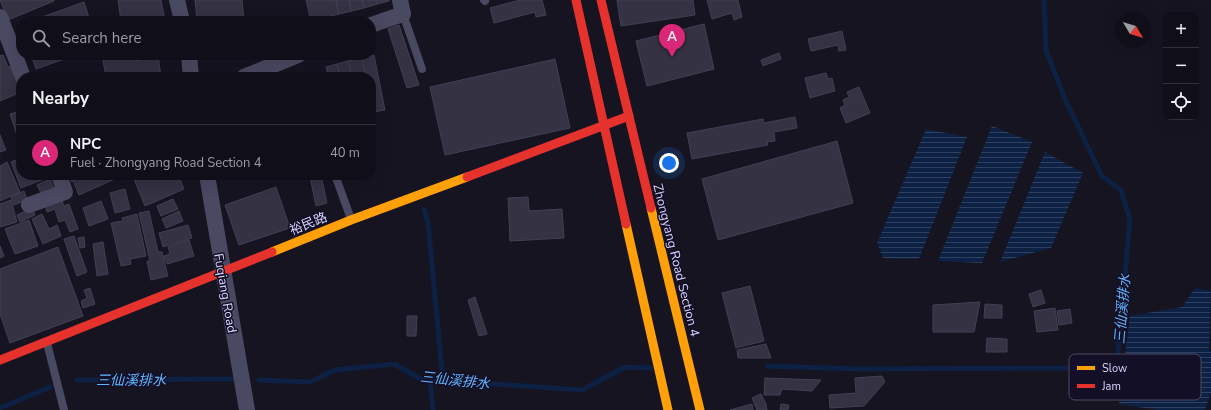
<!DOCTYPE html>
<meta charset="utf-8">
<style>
body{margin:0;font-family:"Nunito Sans","Noto Sans TC",sans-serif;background:#191822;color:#f1f3f6}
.controls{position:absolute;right:12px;top:12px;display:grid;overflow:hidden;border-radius:8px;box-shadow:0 4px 16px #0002}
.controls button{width:36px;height:36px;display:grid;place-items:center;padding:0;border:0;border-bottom:1px solid #302f38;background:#100f19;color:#f1f3f6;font:20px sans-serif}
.compass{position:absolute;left:1115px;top:12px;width:36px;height:36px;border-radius:50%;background:#100f19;box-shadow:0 4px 16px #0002;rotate:128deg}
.you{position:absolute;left:669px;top:163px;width:14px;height:14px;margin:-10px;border:3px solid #fff;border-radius:50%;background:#1a73e8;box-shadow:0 0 0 6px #1a73e833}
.badge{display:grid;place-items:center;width:26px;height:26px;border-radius:50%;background:#db2777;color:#fff;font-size:13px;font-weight:700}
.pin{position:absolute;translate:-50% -33px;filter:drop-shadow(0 1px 2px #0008)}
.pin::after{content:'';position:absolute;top:21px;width:14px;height:12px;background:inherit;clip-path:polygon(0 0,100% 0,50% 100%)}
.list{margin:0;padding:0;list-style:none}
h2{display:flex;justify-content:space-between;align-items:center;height:52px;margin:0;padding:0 16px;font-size:17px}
h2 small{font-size:13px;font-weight:400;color:#9c9ca2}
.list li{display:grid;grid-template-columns:26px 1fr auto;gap:12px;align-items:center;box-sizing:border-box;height:56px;padding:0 16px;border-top:1px solid #302f38}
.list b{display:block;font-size:15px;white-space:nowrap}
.list p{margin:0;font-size:13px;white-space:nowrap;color:#9c9ca2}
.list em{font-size:13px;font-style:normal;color:#9c9ca2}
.icon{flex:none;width:22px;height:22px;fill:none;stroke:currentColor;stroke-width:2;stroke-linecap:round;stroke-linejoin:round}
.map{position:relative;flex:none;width:1211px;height:410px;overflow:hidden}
.search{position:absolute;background:#100f19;box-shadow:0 4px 16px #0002;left:16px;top:16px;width:360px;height:44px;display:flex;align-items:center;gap:10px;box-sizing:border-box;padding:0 14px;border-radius:16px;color:#9c9ca2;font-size:15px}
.panel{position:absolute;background:#100f19;box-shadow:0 4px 16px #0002;left:16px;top:72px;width:360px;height:108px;border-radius:16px}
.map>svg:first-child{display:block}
.water{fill:url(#water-rules)}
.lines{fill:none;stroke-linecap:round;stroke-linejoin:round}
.stream{stroke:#0d2144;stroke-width:5}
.building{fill:#343243;stroke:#433f54}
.lane{stroke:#4a4962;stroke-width:8}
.street{stroke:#4a4962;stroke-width:16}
.slow{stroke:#ff9f0a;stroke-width:9}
.jam{stroke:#e5322d;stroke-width:9}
.labels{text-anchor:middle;stroke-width:3;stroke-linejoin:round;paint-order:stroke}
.street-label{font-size:13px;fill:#d9d4ff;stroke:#130f26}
.water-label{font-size:14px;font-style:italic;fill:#62b6ff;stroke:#130f26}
.key{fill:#130f26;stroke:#4e4a67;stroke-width:1}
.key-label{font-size:11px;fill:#d9d4ff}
</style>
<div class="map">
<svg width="1211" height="410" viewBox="0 0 1211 410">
<defs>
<pattern id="water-rules" width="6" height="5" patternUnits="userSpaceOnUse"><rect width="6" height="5" fill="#0d2144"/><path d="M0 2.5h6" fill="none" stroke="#304060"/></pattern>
</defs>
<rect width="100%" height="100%" fill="#161421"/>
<g class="water">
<path d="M992,126l40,16 -50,121 -44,-2z"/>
<path d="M926,129l41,8 -48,122 -36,-1 -6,-15z"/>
<path d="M1045,152l38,21 -32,75 -51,14z"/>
<path d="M1195,288l16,3 -2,58 2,2v42l-6,17h-47l-39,-6 11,-88 52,-9z"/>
</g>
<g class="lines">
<g class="stream">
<path d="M424,210l4,12 15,159"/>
<path d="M768,366l89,3 248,-1 12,-6 13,-142 -9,-30 -19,-14 -37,-77 -19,-49 -2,-50"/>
<path d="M77,380l156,-1"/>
<path d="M259,380l51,2 25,-12 59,-6 27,15 161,11 43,-23 26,1"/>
<path d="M430,380l3,30"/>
<path d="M0,408l50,-21"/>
</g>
</g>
<g class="building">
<path d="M0,0h54v1l-46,19z"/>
<path d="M118,0h43l4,21h-44z"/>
<path d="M195,0h47l2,21h-47z"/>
<path d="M306,0h30l3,14 -28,7z"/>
<path d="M336,0h13l3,11 -13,3z"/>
<path d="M349,0h13l2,8 -12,3z"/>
<path d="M362,0h14l1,4 -13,4z"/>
<path d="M376,0h13v1l-12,3z"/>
<path d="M520,0h22l4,15 -10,2 -1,-5 -41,11 -4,-15z"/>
<path d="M617,0h76l2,15 -74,11z"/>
<path d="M707,0h31l4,17 -8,3 -2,-7 -20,6z"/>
<path d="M84,2l6,19h-59z"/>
<path d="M704,24l10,45 -67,17 -11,-45z"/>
<path d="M399,25l20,60 -12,3 -19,-59z"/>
<path d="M842,31l4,19 -7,1 -1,-6 -27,6 -3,-12z"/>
<path d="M779,53l2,6 -18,7 -2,-6z"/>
<path d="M3,55l5,12 4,-1 9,16 -4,1 4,9 -21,9v-45z"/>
<path d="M31,55h45l-40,14z"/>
<path d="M102,55h33l1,6 4,-1 -1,-5h19l3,22h-29v-3l-16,3h-10z"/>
<path d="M374,55l11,55 -12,2 -2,-11v-24h-5l-4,-19z"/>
<path d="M362,58l4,19h-14l-4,-16z"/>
<path d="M555,59l15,69 -125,27 -15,-68z"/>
<path d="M348,61l4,16h-12l-3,-13z"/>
<path d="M337,64l3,13h-11l-3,-10z"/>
<path d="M826,73l2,6 4,-1 3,13 -25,7 -5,-20z"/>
<path d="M132,74v3h-16z"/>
<path d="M859,87l11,26 -24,10 -6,-15 5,-3 -2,-5 6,-3 -2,-5z"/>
<path d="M21,111v23l-4,1 -7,-21z"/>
<path d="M795,117l2,11 -23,4 1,9 -8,1 1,3 -76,14 -5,-26 76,-14 1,4z"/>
<path d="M0,135l6,15 -6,2z"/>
<path d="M837,141l16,62 -135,37 -16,-61z"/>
<path d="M21,158v17h34l-34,13 -10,-26z"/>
<path d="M7,162l13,30 -20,9v-35z"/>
<path d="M69,175h14l1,2 -12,5z"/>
<path d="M92,175h23l2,3 -38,17 -5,-12z"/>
<path d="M144,175h34l6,14 -39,17 -11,-27z"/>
<path d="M298,175h23l6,28 -11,3 -6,-29 -11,2z"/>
<path d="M50,179l4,10 -12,6 -5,-10z"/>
<path d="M276,187l14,41 -51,17 -14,-40z"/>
<path d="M125,189l5,20 -15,4 -5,-20z"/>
<path d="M24,191l3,9 -13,5 -3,-8z"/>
<path d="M528,197l1,14 33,-2 2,29 -54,3 -2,-43z"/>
<path d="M61,199l3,7 5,-2 9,25 -8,3 -5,-12 -6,2 -4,-13 -8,3 -2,-7z"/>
<path d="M173,199l5,10 -17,7 -4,-10z"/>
<path d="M11,200l6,22 -17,5v-23z"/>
<path d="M101,201l7,18 -19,7 -6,-18z"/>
<path d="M32,208l3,7 -15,7 -3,-7z"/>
<path d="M149,211l9,41h4l6,24 -17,4 -4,-19h3l-11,-48z"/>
<path d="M179,211l4,10 -17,7 -4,-9z"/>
<path d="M42,214l7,15 8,-4 4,11 -18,8 -11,-25z"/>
<path d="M137,214l9,42 -16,3 1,5 -10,2 -10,-43 12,-2 -1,-3z"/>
<path d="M29,220l9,26 -23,8 -10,-25z"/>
<path d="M188,225l4,13 -29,9 -4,-14z"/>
<path d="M74,236l13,36 -10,4 -13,-37z"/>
<path d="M84,237l1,10 -5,1 -2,-10z"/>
<path d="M189,240l5,16 -27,8 -3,-8 6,-2 -2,-7z"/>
<path d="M103,242l5,32 -11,2 -4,-32z"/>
<path d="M0,246l4,10 -4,2z"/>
<path d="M58,247l25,69 -73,27 -10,-29v-45z"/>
<path d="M750,286l14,55 -28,7 -14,-55z"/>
<path d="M90,288l5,16 -12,4 -2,-7 6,-3 -3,-8z"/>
<path d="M1041,290l4,13 -12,4 -4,-13z"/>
<path d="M475,297l12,37 -8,2 -11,-36z"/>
<path d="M980,302l-6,30h-41v-27z"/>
<path d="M985,304l17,1v13h-18z"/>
<path d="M1055,308l3,22 -21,2 -3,-21z"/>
<path d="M1070,309l2,14 -13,2 -2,-14z"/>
<path d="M407,316h10l-1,20h-9z"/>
<path d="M987,338l20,1v13h-21z"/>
<path d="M766,344l5,14h-33l-1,-8z"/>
<path d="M882,376l3,6 -21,24 -34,2 -1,-13 27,-2 -1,-15z"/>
<path d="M765,378l56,2 -9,11 -30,-2 -2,6h-16z"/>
<path d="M761,394l5,10 1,6h-10l-5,-12z"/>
<path d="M752,404l1,6h-23z"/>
<path d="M781,404l8,1 -1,5h-8z"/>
</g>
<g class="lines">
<g class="lane">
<path d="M484,0l1,1"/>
<path d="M403,14l19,55"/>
<path d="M335,175l16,44"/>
<path d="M47,343l17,67"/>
</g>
<g class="street">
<path d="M177,0l5,21"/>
<path d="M0,17l23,60"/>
<path d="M371,25l32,-11 -3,-14"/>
<path d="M189,55l2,22"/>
<path d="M244,77l54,-22"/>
<path d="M207,175l40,235"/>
<path d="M29,205l36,-13 -6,-17"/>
</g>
<g class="slow">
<path d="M651,208l49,202"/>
<path d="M626,224l42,186"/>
<path d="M272,252l79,-32 116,-43"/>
</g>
<g class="jam">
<path d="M576,0l50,224"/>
<path d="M601,0l50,208"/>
<path d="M467,177l162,-61"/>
<path d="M0,360l272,-108"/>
</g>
</g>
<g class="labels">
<g class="street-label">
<text transform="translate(308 223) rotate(-22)" y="5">裕民路</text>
<text transform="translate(677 260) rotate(76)" y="5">Zhongyang Road Section 4</text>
<text transform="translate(226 293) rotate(80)" y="5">Fuqiang Road</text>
</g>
<g class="water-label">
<text transform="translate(1122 309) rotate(-85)" y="5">三仙溪排水</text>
<text x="131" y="385">三仙溪排水</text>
<text transform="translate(455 380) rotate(6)" y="5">三仙溪排水</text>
</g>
</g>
<rect x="1069" y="354" width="132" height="46" rx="6" class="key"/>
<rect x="1077" y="366" width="18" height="4" fill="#ff9f0a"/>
<rect x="1077" y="384" width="18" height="4" fill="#e5322d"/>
<g class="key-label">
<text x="1102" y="372">Slow</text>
<text x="1102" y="390">Jam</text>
</g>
</svg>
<div class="controls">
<button>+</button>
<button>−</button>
<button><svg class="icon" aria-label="locate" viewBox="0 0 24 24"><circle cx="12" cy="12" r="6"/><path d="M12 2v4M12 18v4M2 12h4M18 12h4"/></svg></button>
</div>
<svg class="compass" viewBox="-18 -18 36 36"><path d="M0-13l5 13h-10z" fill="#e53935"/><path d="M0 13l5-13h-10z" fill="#9c9ca2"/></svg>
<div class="you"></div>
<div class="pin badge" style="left:672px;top:57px">A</div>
<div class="search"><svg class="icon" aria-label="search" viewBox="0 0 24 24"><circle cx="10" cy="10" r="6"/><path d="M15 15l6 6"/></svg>Search here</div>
<section class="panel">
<h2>Nearby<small></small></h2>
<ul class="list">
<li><span class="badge">A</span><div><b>NPC</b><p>Fuel · Zhongyang Road Section 4</p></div><em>40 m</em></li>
</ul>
</section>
</div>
